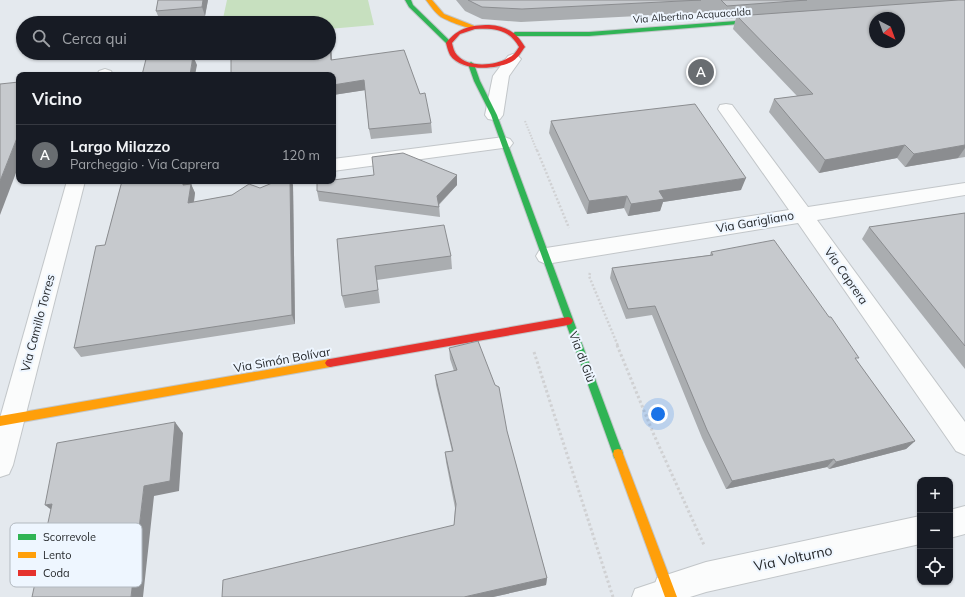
<!DOCTYPE html>
<html lang="it">
<meta charset="utf-8">
<style>
body{margin:0;font-family:Mulish,sans-serif;background:#20242c;color:#f1f3f6}
.controls{position:absolute;right:12px;bottom:12px;display:grid;overflow:hidden;border-radius:8px;box-shadow:0 1px 3px #0004}
.controls button{width:36px;height:36px;display:grid;place-items:center;padding:0;border:0;border-bottom:1px solid #363941;background:#171b24;color:#f1f3f6;font:20px sans-serif}
.compass{position:absolute;left:869px;top:12px;width:36px;height:36px;border-radius:50%;background:#171b24;box-shadow:0 1px 3px #0004;rotate:139deg}
.you{position:absolute;left:658px;top:414px;width:14px;height:14px;margin:-10px;border:3px solid #fff;border-radius:50%;background:#1a73e8;box-shadow:0 0 0 6px #1a73e833}
.badge{display:grid;place-items:center;width:26px;height:26px;border-radius:50%;background:#696d71;color:#fff;font-size:13px;font-weight:700}
.pin{position:absolute;translate:-50% -50%;border:2px solid #fff;box-shadow:0 1px 4px #0006}
.list{margin:0;padding:0;list-style:none}
h2{display:flex;justify-content:space-between;align-items:center;height:52px;margin:0;padding:0 16px;font-size:17px}
h2 small{font-size:13px;font-weight:400;color:#9ea1a6}
.list li{display:grid;grid-template-columns:26px 1fr auto;gap:12px;align-items:center;box-sizing:border-box;height:60px;padding:0 16px;border-top:1px solid #363941}
.list b{display:block;font-size:15px;white-space:nowrap}
.list p{margin:0;font-size:13px;white-space:nowrap;color:#9ea1a6}
.list em{font-size:13px;font-style:normal;color:#9ea1a6}
.icon{flex:none;width:22px;height:22px;fill:none;stroke:currentColor;stroke-width:2;stroke-linecap:round;stroke-linejoin:round}
.map{position:relative;flex:none;width:965px;height:597px;overflow:hidden}
.search{position:absolute;background:#171b24;box-shadow:0 1px 3px #0004;left:16px;top:16px;width:320px;height:44px;display:flex;align-items:center;gap:10px;box-sizing:border-box;padding:0 14px;border-radius:22px;color:#9ea1a6;font-size:15px}
.panel{position:absolute;background:#171b24;box-shadow:0 1px 3px #0004;left:16px;top:72px;width:320px;height:112px;border-radius:8px}
.map>svg:first-child{display:block}
.green{fill:#c7e0bf}
.lines{fill:none;stroke-linecap:round;stroke-linejoin:round}
.lane-casing{stroke:#c2c6c9;stroke-width:2}
.street-casing{stroke:#c2c6c9;stroke-width:2}
.fast-casing{stroke:#c2c6c9;stroke-width:2}
.slow-casing{stroke:#c2c6c9;stroke-width:2}
.jam-casing{stroke:#c2c6c9;stroke-width:2}
.path-far2{stroke:#d0d1d3;stroke-width:2;stroke-dasharray:1.5 1.5;stroke-linecap:butt}
.path-far1{stroke:#d0d1d3;stroke-width:2.5;stroke-dasharray:2 2;stroke-linecap:butt}
.path{stroke:#d0d1d3;stroke-width:3;stroke-dasharray:2.5 2.5;stroke-linecap:butt}
.lane{fill:#fbfcfc;fill-rule:evenodd}
.street{fill:#fbfcfc;fill-rule:evenodd}
.fast{fill:#30b455;fill-rule:evenodd}
.slow{fill:#ff9f0a;fill-rule:evenodd}
.jam{fill:#e5322d;fill-rule:evenodd}
.wall{fill:#aaadb0}
.shaded-wall{fill:#8b8d90}
.building{fill:#c6c9cd;stroke:#8b8d90;fill-rule:evenodd}
.labels{text-anchor:middle;stroke-width:4;stroke-linejoin:round;paint-order:stroke}
.far-street-label{font-size:10px;fill:#272a2d;stroke:#eef6ff}
.street-label{font-size:12px;fill:#272a2d;stroke:#eef6ff}
.near-street-label{font-size:14px;fill:#272a2d;stroke:#eef6ff}
.key{fill:#eef6ff;stroke:#b2b9c0;stroke-width:1}
.key-label{font-size:11px;fill:#272a2d}
</style>
<div class="map">
<svg width="965" height="597" viewBox="0 0 965 597">
<rect width="100%" height="100%" fill="#e4e9ee"/>
<path class="green" d="M227,0h141l6,25 -45,4v-6h-107z"/>
<g class="lines">
<g class="lane-casing">
<path id="lane" d="M668,578l8,3 3,8 -3,8h-44l3,-8z"/>
</g>
<g class="street-casing">
<g id="street">
<path d="M513,54l5,2 3,3 -12,17 -6,39 -3,4 -6,1 -6,-1 -3,-4 8,-39 15,-20z"/>
<path d="M105,69l6,2 2,4h-16l2,-4z"/>
<path d="M726,104l6,1 76,102 157,-24v12l-148,25 148,202v33l-9,-4 -158,-228 -252,41 -7,-3 -3,-5 3,-5 7,-3 243,-38 -71,-101 2,-4z"/>
<path d="M504,137l6,2 3,4 -3,4 -177,24v-12z"/>
<path d="M67,181h18l-72,284 -4,9 -9,3v-59z"/>
<path d="M965,506v28l-15,4v-28z"/>
<path d="M920,516v28l-214,48 -16,5h-34l-3,-8 4,-11 49,-16z"/>
</g>
</g>
<g class="fast-casing">
<g id="fast">
<path d="M405,0h6l2,5 38,37v2h-4l-38,-37z"/>
<path d="M763,19l3,2 -1,1 -176,14h-74l-3,-2 3,-2h74z"/>
<path d="M471,62l3,2 6,17 17,34 126,339 -1,4 -4,1 -4,-1 -1,-4 -122,-339 -17,-34 -6,-17z"/>
</g>
</g>
<g class="slow-casing">
<g id="slow">
<path d="M426,0h6l12,14 33,13c-6,4 -29,-6 -36,-10 -6,-4 -11,-12 -15,-17z"/>
<path d="M330,359l3,1 2,3 -2,3 -3,1 -330,59v-10z"/>
<path d="M618,449l4,1 1,4 54,143h-12l-52,-143 1,-4z"/>
</g>
</g>
<g class="jam-casing">
<g id="jam">
<path d="M489,25c17,1 27,7 36,22 -4,5 -6,10 -12,14 -15,9 -52,11 -63,-6 -2,-4 -3,-8 -4,-12 12,-15 24,-18 43,-18zM475,29c19,-1 34,0 44,18 -3,5 -6,9 -11,11 -14,8 -40,10 -51,-3 -3,-3 -4,-8 -5,-12l8,-9z"/>
<path d="M568,317l3,1 2,3 -2,3 -3,1 -238,42 -3,-1 -2,-3 2,-3 3,-1z"/>
</g>
</g>
<path class="path-far2" d="M525,121l12,30"/>
<g class="path-far1">
<path d="M537,150l32,78"/>
<path d="M590,273l-1,3 29,70"/>
</g>
<g class="path">
<path d="M617,345l37,90 50,110"/>
<path d="M534,352l79,245"/>
</g>
<use href="#lane" class="lane"/>
<use href="#street" class="street"/>
<use href="#fast" class="fast"/>
<use href="#slow" class="slow"/>
<use href="#jam" class="jam"/>
</g>
<g class="wall">
<path d="M158,0h50l-3,16 -45,5 -4,-10z"/>
<path d="M456,0h509v157l-60,10 -8,-9 -78,15 -50,-61 5,-13 23,-3 -64,-67 3,-11 -13,1 -7,-7 -195,10 -39,-3 -17,-8z"/>
<path d="M331,39l1,21 99,63 1,10 -61,6 -2,-10 -4,-39 -32,5v-20h-102z"/>
<path d="M551,121l190,69 -78,12 -3,9 -32,5 -4,-8 -37,6 -38,-81z"/>
<path d="M457,175v10l-18,20 1,12 -121,-16 -2,-10z"/>
<path d="M122,181h67v3h2l4,9 -1,9 38,-7 28,-7 33,-3 2,139 -214,33 -7,-9 31,-103z"/>
<path d="M965,213v156l-103,-130 7,-12z"/>
<path d="M337,239l114,17 1,13 -75,11 3,23 -35,5 -3,-12z"/>
<path d="M711,252l146,109 58,80 -9,8 -77,20 -2,-2 -101,22 -24,-51 -50,-123 -26,4 -16,-41 2,-10 98,-13z"/>
<path d="M449,348l58,83 40,147 -1,7 -53,12h-271l232,-72 1,-17 -9,-46 -1,-10 7,-1 -16,-66 -1,-10 19,-4 -4,-12z"/>
</g>
<g class="shaded-wall">
<path d="M203,0h5l-3,16 -3,-9z"/>
<path d="M329,30l2,9 1,31 -1,-10z"/>
<path d="M193,56l4,9 -2,10h-5z"/>
<path d="M364,80l2,10 -33,5v-10z"/>
<path d="M17,138h2v27l-19,50v-34z"/>
<path d="M905,145l-8,13 -78,15 6,-13z"/>
<path d="M965,145v3l-7,10 -53,9 9,-13z"/>
<path d="M457,175v10l-20,21v-10z"/>
<path d="M746,178l-5,12 -78,12 -3,9 -32,5 3,-12 28,-13z"/>
<path d="M183,181h6l-2,13 -4,-9z"/>
<path d="M290,181h2l1,4 2,139 -3,-9z"/>
<path d="M191,184l4,9 -3,20 -4,-10z"/>
<path d="M627,196l-3,12 -37,6 2,-13z"/>
<path d="M175,422l8,11 -4,58 -25,5 -11,101h-12l13,-111z"/>
<path d="M915,441l-9,8 -77,20 7,-7z"/>
<path d="M834,459l-7,8 -101,22 6,-8z"/>
<path d="M52,504l6,11 -13,-10z"/>
<path d="M547,578l-1,7 -53,12h-29z"/>
</g>
<g class="building">
<path d="M158,0h45l-1,7 -46,4z"/>
<path d="M468,0h233l-179,9 -40,-2z"/>
<path d="M721,0h86l-80,6z"/>
<path d="M958,0h7v145l-51,9 -9,-9 -80,15 -51,-61 39,-5 -76,-78zM875,18h24v24h-24z"/>
<path d="M329,30l2,30 73,-10 16,44 5,-1 6,30 -62,6 -5,-49 -31,5v-10h-102v-22h98z"/>
<path d="M193,56l-3,19h-48l4,-16z"/>
<path d="M19,82v56h-2l-17,43v-97z"/>
<path d="M695,104l51,74 -87,13 5,8 -33,5 -4,-8 -38,5 -38,-80z"/>
<path d="M403,153l54,22 -20,21 2,11 -122,-16v-10h16v-1l41,-5 -2,-18z"/>
<path d="M122,181h61v4l8,-1 -3,19 44,-8 17,-11 11,4 17,-7h13l2,134 -218,33 22,-102 9,-1z"/>
<path d="M965,213v133l-96,-119z"/>
<path d="M444,225l7,31 -76,10 3,24 -36,6 -5,-57z"/>
<path d="M774,240l55,77h2l28,41h-4l60,83 -79,21 -2,-3 -102,22 -25,-51 -52,-124 -27,3 -16,-41 101,-13 -2,-3z"/>
<path d="M478,341l17,44 4,2 8,44 40,147 -83,19h-242l1,-17 231,-55 2,-21 -11,-52 8,-1 -18,-76 22,-5 -8,-22z"/>
<path d="M175,422l-5,59 -26,5 -13,111h-99l20,-93 -7,1 12,-62z"/>
</g>
<g class="labels">
<g class="far-street-label">
<text transform="translate(692 15) rotate(-4)" y="4">Via Albertino Acquacalda</text>
</g>
<g class="street-label">
<text transform="translate(755 222) rotate(-10)" y="4">Via Garigliano</text>
<text transform="translate(846 276) rotate(55)" y="4">Via Caprera</text>
<text transform="translate(38 323) rotate(-75)" y="4">Via Camillo Torres</text>
<text transform="translate(582 357) rotate(69)" y="4">Via di Giù</text>
<text transform="translate(282 360) rotate(-10)" y="4">Via Simón Bolívar</text>
</g>
<g class="near-street-label">
<text transform="translate(793 558) rotate(-12)" y="5">Via Volturno</text>
</g>
</g>
<rect x="10" y="523" width="132" height="64" rx="6" class="key"/>
<rect x="18" y="534" width="18" height="6" fill="#30b455"/>
<rect x="18" y="552" width="18" height="6" fill="#ff9f0a"/>
<rect x="18" y="570" width="18" height="6" fill="#e5322d"/>
<g class="key-label">
<text x="43" y="541">Scorrevole</text>
<text x="43" y="559">Lento</text>
<text x="43" y="577">Coda</text>
</g>
</svg>
<div class="controls">
<button>+</button>
<button>−</button>
<button><svg class="icon" aria-label="locate" viewBox="0 0 24 24"><circle cx="12" cy="12" r="6"/><path d="M12 2v4M12 18v4M2 12h4M18 12h4"/></svg></button>
</div>
<svg class="compass" viewBox="-18 -18 36 36"><path d="M0-13l5 13h-10z" fill="#e53935"/><path d="M0 13l5-13h-10z" fill="#9ea1a6"/></svg>
<div class="you"></div>
<div class="pin badge" style="left:701px;top:72px">A</div>
<div class="search"><svg class="icon" aria-label="search" viewBox="0 0 24 24"><circle cx="10" cy="10" r="6"/><path d="M15 15l6 6"/></svg>Cerca qui</div>
<section class="panel">
<h2>Vicino<small></small></h2>
<ul class="list">
<li><span class="badge">A</span><div><b>Largo Milazzo</b><p>Parcheggio · Via Caprera</p></div><em>120 m</em></li>
</ul>
</section>
</div>
